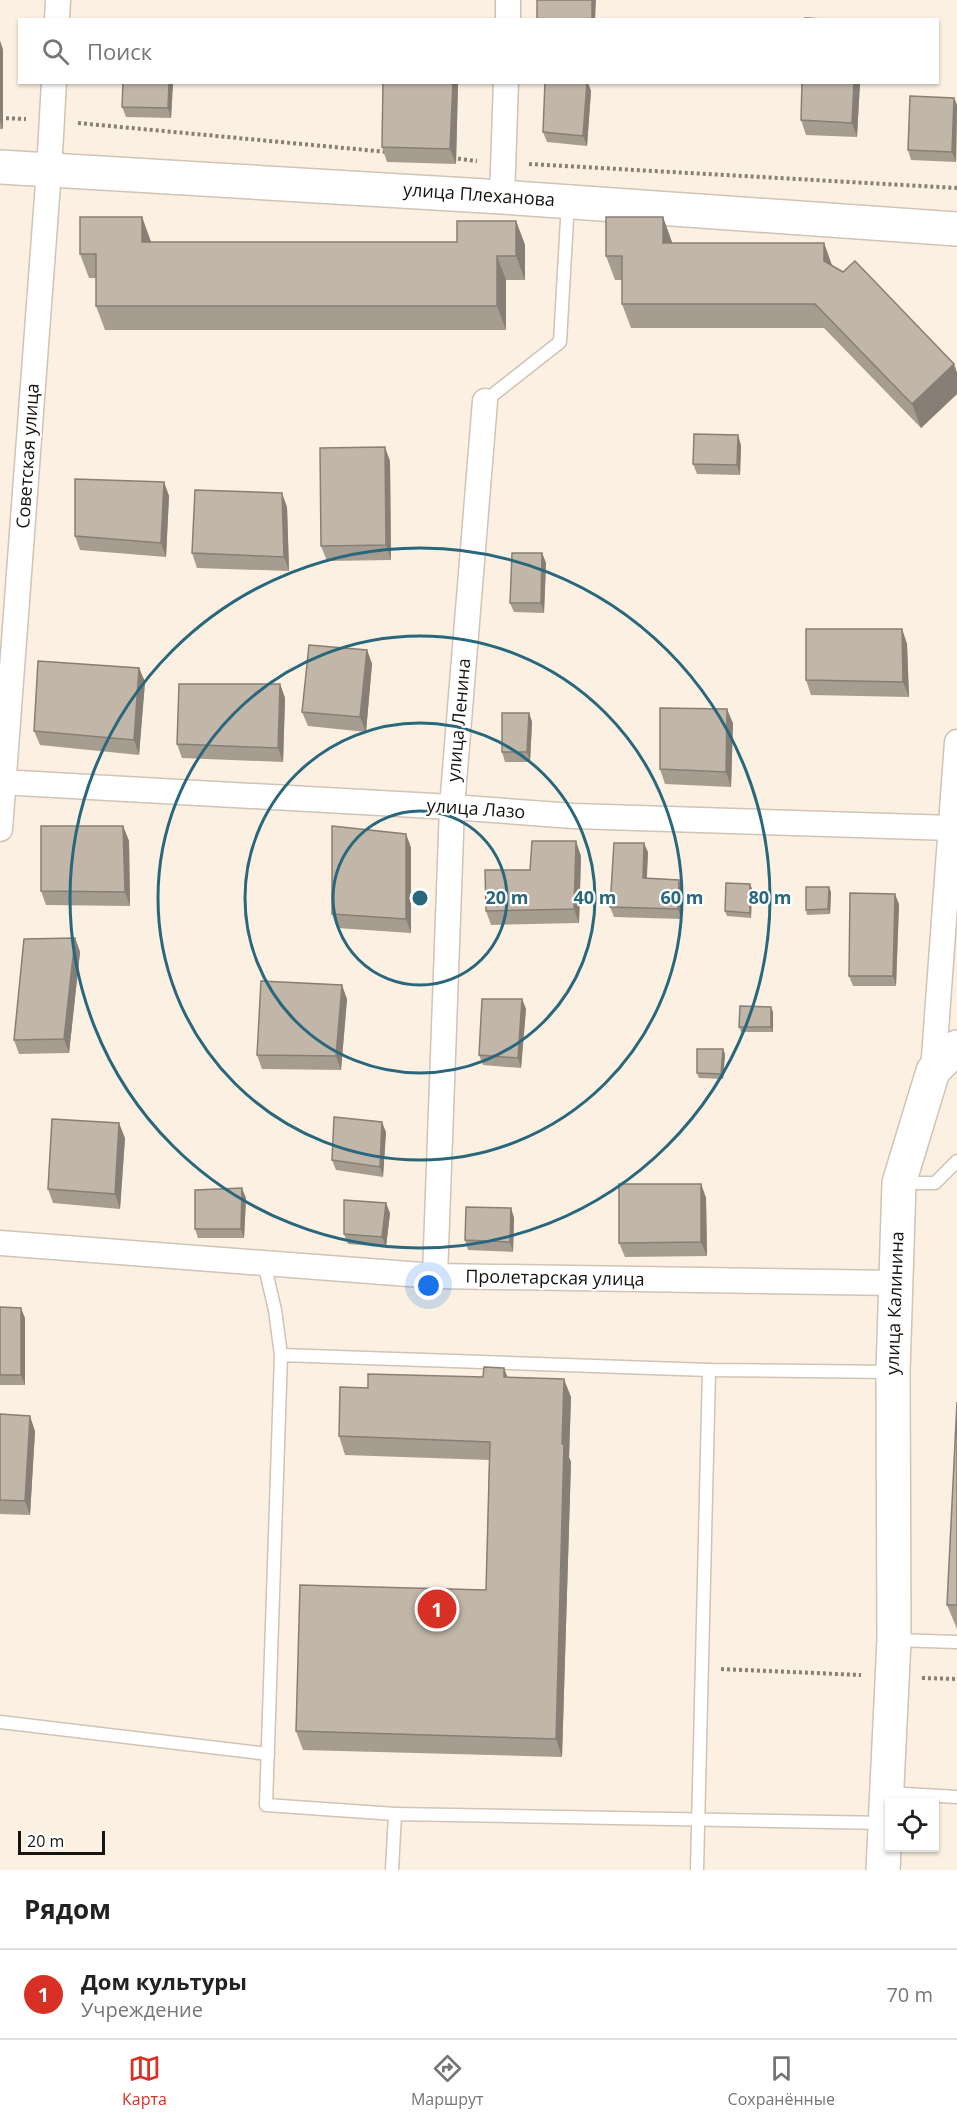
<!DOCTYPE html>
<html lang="ru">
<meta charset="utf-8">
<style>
body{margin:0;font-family:"Open Sans",sans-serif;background:#f6f6f6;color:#222}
.controls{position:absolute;right:18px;bottom:18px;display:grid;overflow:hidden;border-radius:0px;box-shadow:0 2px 4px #0004}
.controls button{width:54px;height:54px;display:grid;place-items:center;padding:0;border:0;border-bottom:2px solid #e0e0e0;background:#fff;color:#222;font:30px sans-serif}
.scale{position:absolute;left:18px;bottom:15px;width:87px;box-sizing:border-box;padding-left:6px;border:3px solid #17140f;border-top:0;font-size:16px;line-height:21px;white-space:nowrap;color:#17140f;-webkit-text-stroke:4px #fff;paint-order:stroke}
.you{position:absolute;left:429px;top:1286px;width:21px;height:21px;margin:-15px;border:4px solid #fff;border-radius:50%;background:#1a73e8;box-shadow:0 0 0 9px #1a73e833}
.badge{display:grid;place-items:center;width:39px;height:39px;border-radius:50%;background:#d93025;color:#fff;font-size:20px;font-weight:700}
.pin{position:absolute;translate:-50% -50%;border:3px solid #fff;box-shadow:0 2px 6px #0006}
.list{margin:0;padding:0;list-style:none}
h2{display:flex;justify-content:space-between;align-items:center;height:78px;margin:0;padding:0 24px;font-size:26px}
h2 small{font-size:20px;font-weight:400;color:#767676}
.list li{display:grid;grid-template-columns:39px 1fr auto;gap:18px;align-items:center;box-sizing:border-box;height:90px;padding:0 24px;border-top:2px solid #e0e0e0}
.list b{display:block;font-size:22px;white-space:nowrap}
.list p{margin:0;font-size:20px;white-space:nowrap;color:#767676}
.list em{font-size:20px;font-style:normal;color:#767676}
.icon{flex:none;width:33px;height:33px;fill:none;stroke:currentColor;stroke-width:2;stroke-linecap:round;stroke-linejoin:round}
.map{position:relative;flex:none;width:957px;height:1870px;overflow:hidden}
.search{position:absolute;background:#fff;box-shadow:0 2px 4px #0004;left:18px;right:18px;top:18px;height:66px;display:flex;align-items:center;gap:15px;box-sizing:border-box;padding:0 21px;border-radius:0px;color:#767676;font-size:22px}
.sheet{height:168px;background:#fff}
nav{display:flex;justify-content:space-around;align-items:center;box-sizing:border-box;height:84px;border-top:2px solid #e0e0e0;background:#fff;font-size:16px;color:#767676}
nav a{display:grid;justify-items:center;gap:3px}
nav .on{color:#d93025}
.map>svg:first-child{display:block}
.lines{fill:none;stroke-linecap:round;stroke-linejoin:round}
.lane-casing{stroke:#cfc4b6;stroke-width:15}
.street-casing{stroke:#cfc4b6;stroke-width:27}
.secondary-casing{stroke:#cfc4b6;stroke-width:36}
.path{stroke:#878077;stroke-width:4;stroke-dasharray:3 3;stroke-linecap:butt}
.lane{stroke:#fff;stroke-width:12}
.street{stroke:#fff;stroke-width:24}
.secondary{stroke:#fff;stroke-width:33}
.wall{fill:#a69d90}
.shaded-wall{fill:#877f76}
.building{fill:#c1b6a8;stroke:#877f76;stroke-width:1.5}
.ring{fill:none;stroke:#28677c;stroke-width:3}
.labels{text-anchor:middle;stroke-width:4.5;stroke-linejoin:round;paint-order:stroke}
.street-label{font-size:18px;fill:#17140f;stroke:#fff}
.centre{fill:#28677c;stroke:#fff;stroke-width:3}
.ring-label{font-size:18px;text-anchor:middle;font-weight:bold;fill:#28677c;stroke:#fff;stroke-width:4.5;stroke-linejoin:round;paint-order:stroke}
</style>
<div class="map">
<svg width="957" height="1870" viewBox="0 0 957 1870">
<rect width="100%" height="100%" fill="#fbf0e2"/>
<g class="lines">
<g class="lane-casing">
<g id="lane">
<path d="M485,401l75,-59 8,-140"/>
<path d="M901,1183h34l22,-22"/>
<path d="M264,1263l11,47 6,45"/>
<path d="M895,1640l62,2"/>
<path d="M0,1722l268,32"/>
<path d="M888,1793l69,4"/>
<path d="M395,1814l-129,-9 15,-450 428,15 183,2"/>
<path d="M392,1870l3,-56 489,9"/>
<path d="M697,1870l12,-500"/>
</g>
</g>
<g class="street-casing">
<g id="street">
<path d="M57,20l1,-20"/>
<path d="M508,20v-20"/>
<path d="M502,197l4,-115"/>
<path d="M0,782l452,25 121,9 379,12"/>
<path d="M0,829l49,-659 5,-88"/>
<path d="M933,1071l24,-329"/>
<path d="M0,1243l435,33 461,7"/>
<path d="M435,1276l17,-469 33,-406"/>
</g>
</g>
<g class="secondary-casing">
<g id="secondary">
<path d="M0,167l502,30 455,32"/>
<path d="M883,1870l11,-230 -1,-268 6,-189 34,-112 24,-24"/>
</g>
</g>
<g class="path">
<path d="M0,118l26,1"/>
<path d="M78,123l309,29"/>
<path d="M452,158l25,3"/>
<path d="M529,164l428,24"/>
<path d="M721,1669l140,6"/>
<path d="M922,1678l35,1"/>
</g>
<use href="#lane" class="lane"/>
<use href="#street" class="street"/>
<use href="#secondary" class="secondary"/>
</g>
<g class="wall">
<path d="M0,41l3,9v79h-3z"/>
<path d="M173,82l-2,36 -45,-1 -4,-10z"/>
<path d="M458,82l-2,82 -69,-2 -5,-15z"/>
<path d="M545,82h43l3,9 -4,55 -40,-4 -4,-10z"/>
<path d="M802,82h58l-3,55 -51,-2 -5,-15z"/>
<path d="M954,98l3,7 -1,57 -45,-2 -3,-10z"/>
<path d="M142,217l9,25h306l59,-21 9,24v35h-19v50h-401l-9,-24v-28h-7l-9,-24z"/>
<path d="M663,217l9,26h152l8,23 122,98 3,9v21l-36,34 -97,-100h-193l-9,-24v-24h-7l-9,-24z"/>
<path d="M741,445l-1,30 -43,-1 -4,-10z"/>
<path d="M390,461l1,99 -64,1 -6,-15z"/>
<path d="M164,482l5,14 -3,61 -86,-7 -5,-14z"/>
<path d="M287,507l2,64 -92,-3 -5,-15z"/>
<path d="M542,553l4,10 -2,50 -30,-1 -4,-9z"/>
<path d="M902,629l5,15 2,53 -98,-2 -5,-15z"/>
<path d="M367,650l5,14 -6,68 -58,-6 -6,-14z"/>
<path d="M139,668l6,14 -6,73 -99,-10 -6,-14z"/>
<path d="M280,684l5,14 -2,64 -101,-4 -5,-14z"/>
<path d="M529,713l3,9 -2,40h-25l-3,-10z"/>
<path d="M733,723l-2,64 -66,-3 -5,-15z"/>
<path d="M123,826l6,15 1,65 -84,-1 -5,-14z"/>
<path d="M406,834l5,14v85l-74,-5 -5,-14z"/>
<path d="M648,852l-1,26 36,12 -2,29 -67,-2 -4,-10z"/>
<path d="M581,856l-2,67 -88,2 -5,-14 44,-41z"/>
<path d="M750,884l2,5 -1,29 -24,-2 -2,-5z"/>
<path d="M831,892l-1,22 -23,1 -1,-5z"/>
<path d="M899,904l-3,82h-43l-4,-10z"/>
<path d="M75,938l5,14 -11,101 -50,1 -5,-14z"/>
<path d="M347,999l-6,71 -79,-1 -5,-14z"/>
<path d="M522,999l4,10 -5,59 -38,-3 -4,-10z"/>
<path d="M773,1012v20h-32l-2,-5z"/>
<path d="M725,1054l-2,25 -24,-1 -2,-5z"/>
<path d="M386,1132l-3,45 -47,-7 -4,-10z"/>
<path d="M125,1138l-5,71 -67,-6 -5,-14z"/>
<path d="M701,1184l5,14 1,58 -82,1 -6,-14z"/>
<path d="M246,1198l-2,40h-46l-3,-9z"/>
<path d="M511,1208l3,10 -1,34 -45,-2 -3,-10z"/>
<path d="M390,1213l-4,34 -38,-3 -4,-10z"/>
<path d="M0,1307l25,11v67h-25z"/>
<path d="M508,1378l63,19 -2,60 2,5 -9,295 -259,-7 -7,-19 190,-141 3,-130 -144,-5 -6,-19 29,-48z"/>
<path d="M957,1402v227l-10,-24z"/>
<path d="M0,1414l35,17 -5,84 -30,-1z"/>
</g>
<g class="shaded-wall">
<path d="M592,0h4l-1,20h-3z"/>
<path d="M0,41l3,9v79l-3,-9z"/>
<path d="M169,82h4l-2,36 -3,-10z"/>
<path d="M453,82h5l-2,82 -6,-15z"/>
<path d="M587,82l4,9 -4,55 -4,-10z"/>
<path d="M854,82h6l-3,55 -5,-14z"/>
<path d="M954,98l3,7 -1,57 -4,-10z"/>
<path d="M142,217l9,25h-9z"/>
<path d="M663,217l9,25v26l-9,-25z"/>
<path d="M516,221l9,24v35l-9,-24z"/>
<path d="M824,243l9,25 -9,-7z"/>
<path d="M497,256l9,24v50l-9,-24z"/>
<path d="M954,364l3,9v21l-36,34 -9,-24z"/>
<path d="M738,435l3,10 -1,30 -3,-10z"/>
<path d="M385,447l5,14 1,99 -5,-15z"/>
<path d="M164,482l5,14 -3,61 -5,-14z"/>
<path d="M282,493l5,14 2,64 -5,-14z"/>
<path d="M542,553l4,10 -2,50 -3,-10z"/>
<path d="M902,629l5,15 2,53 -6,-15z"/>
<path d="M367,650l5,14 -6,68 -6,-15z"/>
<path d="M139,668l6,14 -6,73 -5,-15z"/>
<path d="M280,684l5,14 -2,64 -5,-14z"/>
<path d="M727,709l6,14 -2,64 -5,-15z"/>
<path d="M529,713l3,9 -2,40 -3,-10z"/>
<path d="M123,826l6,15 1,65 -5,-14z"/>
<path d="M406,834l5,14v85l-5,-14z"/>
<path d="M576,841l5,15 -2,67 -5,-14z"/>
<path d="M644,843l4,9 -2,36 -3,-10z"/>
<path d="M679,880l4,10 -2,29 -3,-10z"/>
<path d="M750,884l2,5 -1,29 -1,-5z"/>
<path d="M829,887l2,5 -1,22 -2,-5z"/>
<path d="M895,894l4,10 -3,82 -3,-10z"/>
<path d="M75,938l5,14 -11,101 -5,-14z"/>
<path d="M342,985l5,14 -6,71 -5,-14z"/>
<path d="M522,999l4,10 -5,59 -3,-10z"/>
<path d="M771,1007l2,5v20l-2,-5z"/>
<path d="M723,1049l2,5 -2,25 -2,-5z"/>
<path d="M382,1122l4,10 -3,45 -3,-10z"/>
<path d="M119,1123l6,15 -5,71 -5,-15z"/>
<path d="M701,1184l5,14 1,58 -6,-14z"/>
<path d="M242,1188l4,10 -2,40 -3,-9z"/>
<path d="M386,1203l4,10 -4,34 -4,-10z"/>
<path d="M511,1208l3,10 -1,34 -3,-10z"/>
<path d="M21,1308l4,10v67l-4,-10z"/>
<path d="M504,1368l7,18 -7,-9z"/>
<path d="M564,1379l7,18 -2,60 2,5 -9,295 -6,-18z"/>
<path d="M30,1416l5,15 -5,84 -5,-14z"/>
</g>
<g class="building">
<rect x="537" y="0" width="55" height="20"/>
<path d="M805,18l37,2h-37z"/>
<path d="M123,82h46l-1,26 -46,-1z"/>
<path d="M383,82h70l-3,67 -68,-2z"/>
<path d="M545,82h42l-4,54 -40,-4z"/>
<path d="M802,82h52l-2,41 -51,-3z"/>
<path d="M910,96l44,2 -2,54 -44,-2z"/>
<path d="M80,217h62v25h315v-21h59v35h-19v50h-401v-52h-16z"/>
<path d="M606,217h57v26h161v18l19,11 12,-11 99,103 -42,40 -97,-100h-193v-48h-16z"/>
<path d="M694,434l44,1 -1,30 -44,-1z"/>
<path d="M385,447l1,98 -65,1 -1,-98z"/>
<path d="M75,479l89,3 -3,61 -86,-7z"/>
<path d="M195,490l87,3 2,64 -92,-4z"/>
<path d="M512,553h30l-1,50h-31z"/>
<path d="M806,629h96l1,53 -97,-2z"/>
<path d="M309,645l58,5 -7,67 -58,-5z"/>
<path d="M38,661l101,7 -5,72 -100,-9z"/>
<path d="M179,684h101l-2,64 -101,-4z"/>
<path d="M660,708l67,1 -1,63 -66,-3z"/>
<path d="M502,713h27l-2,39h-25z"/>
<path d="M41,826h82l2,66 -84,-1z"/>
<path d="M332,826l74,8v85l-74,-5z"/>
<path d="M532,841h44l-2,68 -88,2 -1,-41h45z"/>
<path d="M614,843h30l-1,35 36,2 -1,29 -68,-2z"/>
<path d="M726,883l24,1v29l-25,-2z"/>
<path d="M806,887h23l-1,22 -22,1z"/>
<path d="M850,893l45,1 -2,82h-44z"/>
<path d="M75,938l-11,101 -50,1 10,-101z"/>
<path d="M261,981l81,4 -6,71 -79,-1z"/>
<path d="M482,999h40l-4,59 -39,-3z"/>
<path d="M740,1006l31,1v20h-32z"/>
<path d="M697,1049h26l-2,25 -24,-1z"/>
<path d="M334,1117l48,5 -2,45 -48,-7z"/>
<path d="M52,1119l67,4 -4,71 -67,-5z"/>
<path d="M619,1184h82v58l-82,1z"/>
<path d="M242,1188l-1,41h-46v-39z"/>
<path d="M344,1200l42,3 -4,34 -38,-3z"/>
<path d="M466,1207l45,1 -1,34 -45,-2z"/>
<path d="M0,1307l21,1v67h-21z"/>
<path d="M484,1367l20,1v9l60,2 -2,65h2l-8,295 -260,-8 4,-146 186,5 4,-148 -151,-6 1,-49 28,1v-14l115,3z"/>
<path d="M957,1402v203h-10z"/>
<path d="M0,1414l30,2 -5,85 -25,-1z"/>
</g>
<g class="ring">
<circle cx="420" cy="898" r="87"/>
<circle cx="420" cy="898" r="175"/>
<circle cx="420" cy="898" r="262"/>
<circle cx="420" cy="898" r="350"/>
</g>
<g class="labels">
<g class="street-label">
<text transform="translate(479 195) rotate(4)" y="6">улица Плеханова</text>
<text transform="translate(28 456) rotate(-86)" y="6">Советская улица</text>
<text transform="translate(459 720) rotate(-85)" y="6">улица Ленина</text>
<text transform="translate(476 809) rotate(4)" y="6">улица Лазо</text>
<text transform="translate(555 1278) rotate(1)" y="6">Пролетарская улица</text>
<text transform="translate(895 1303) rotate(-88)" y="6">улица Калинина</text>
</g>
</g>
<circle cx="420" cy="898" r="9" class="centre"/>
<g class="ring-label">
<text x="507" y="904">20 m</text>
<text x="595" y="904">40 m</text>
<text x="682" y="904">60 m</text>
<text x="770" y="904">80 m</text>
</g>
</svg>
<div class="controls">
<button><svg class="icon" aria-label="locate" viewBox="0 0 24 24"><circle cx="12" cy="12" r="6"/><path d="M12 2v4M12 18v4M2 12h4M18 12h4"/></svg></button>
</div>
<div class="scale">20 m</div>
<div class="you"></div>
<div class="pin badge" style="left:437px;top:1609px">1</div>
<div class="search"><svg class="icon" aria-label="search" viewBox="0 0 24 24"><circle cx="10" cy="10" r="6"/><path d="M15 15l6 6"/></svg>Поиск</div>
</div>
<section class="sheet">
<h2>Рядом<small></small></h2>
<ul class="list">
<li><span class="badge">1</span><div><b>Дом культуры</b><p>Учреждение</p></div><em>70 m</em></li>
</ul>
</section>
<nav>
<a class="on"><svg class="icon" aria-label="map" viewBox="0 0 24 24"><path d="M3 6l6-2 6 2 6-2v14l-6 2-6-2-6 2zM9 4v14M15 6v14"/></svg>Карта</a>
<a><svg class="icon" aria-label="directions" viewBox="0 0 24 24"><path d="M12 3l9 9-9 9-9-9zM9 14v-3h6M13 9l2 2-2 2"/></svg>Маршрут</a>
<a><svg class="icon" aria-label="saved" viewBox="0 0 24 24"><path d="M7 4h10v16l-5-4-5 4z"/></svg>Сохранённые</a>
</nav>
